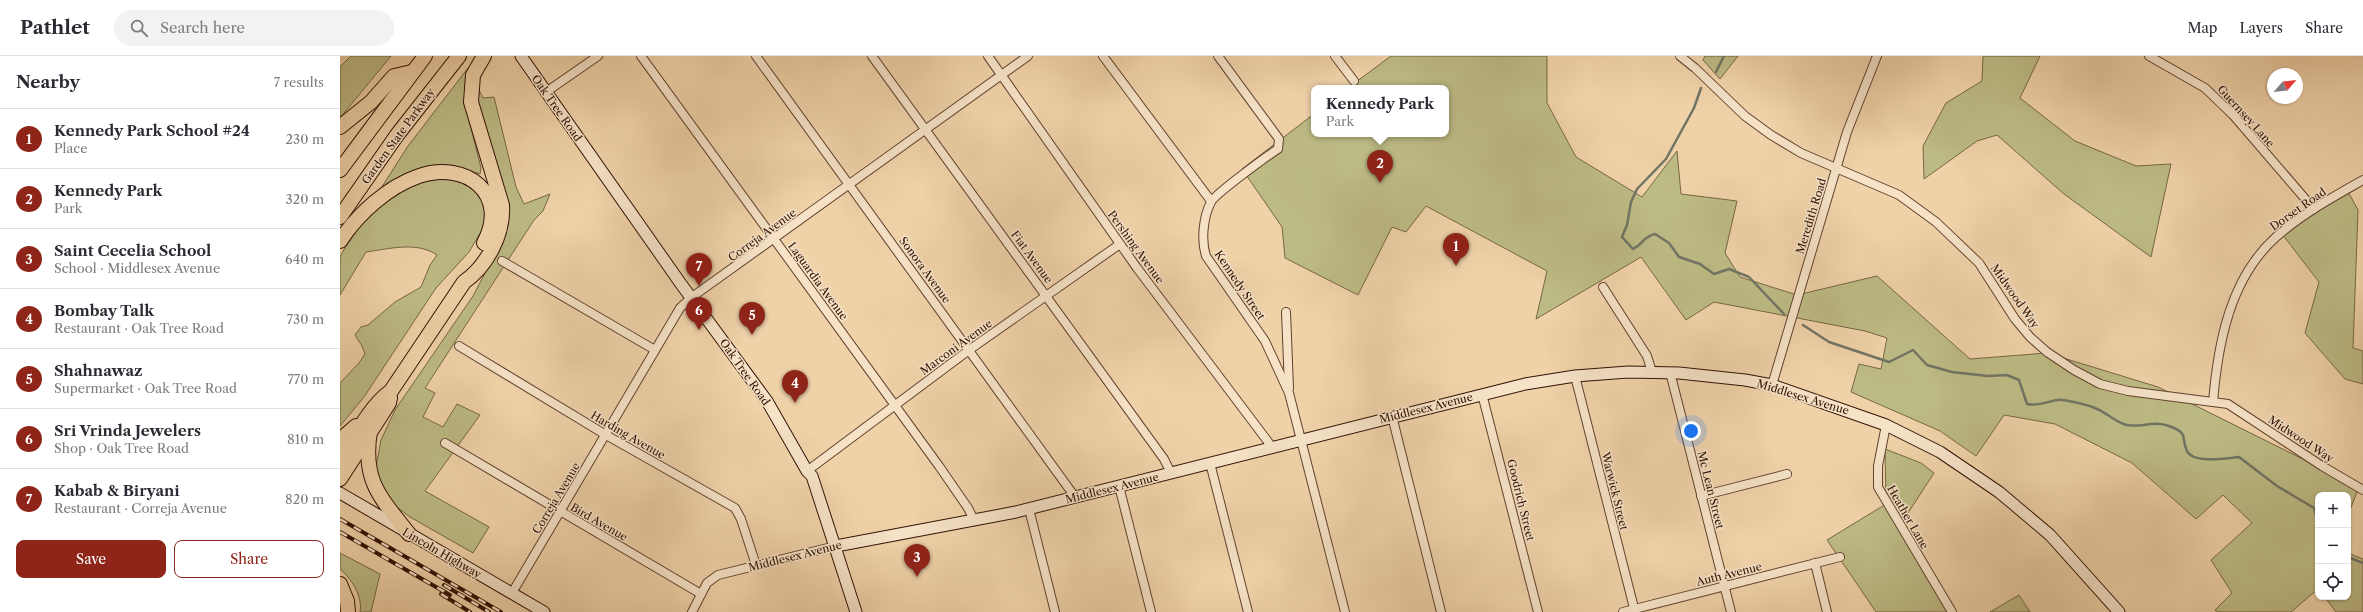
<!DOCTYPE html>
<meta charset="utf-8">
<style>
body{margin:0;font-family:"Libre Caslon Text",serif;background:#f2f2f3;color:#2b2b33}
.controls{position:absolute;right:12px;bottom:12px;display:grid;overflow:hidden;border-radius:8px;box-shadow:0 1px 3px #0004}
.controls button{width:36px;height:36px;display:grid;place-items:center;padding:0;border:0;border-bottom:1px solid #e1e1e2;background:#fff;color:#2b2b33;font:20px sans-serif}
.compass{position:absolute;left:1927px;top:12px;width:36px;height:36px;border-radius:50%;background:#fff;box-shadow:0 1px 3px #0004;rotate:62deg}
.you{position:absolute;left:1351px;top:375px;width:14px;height:14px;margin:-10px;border:3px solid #fff;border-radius:50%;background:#1a73e8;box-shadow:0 0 0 6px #1a73e833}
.badge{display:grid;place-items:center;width:26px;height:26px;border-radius:50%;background:#8f2418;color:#fff;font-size:13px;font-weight:700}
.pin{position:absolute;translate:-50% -33px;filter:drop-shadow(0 1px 2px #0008)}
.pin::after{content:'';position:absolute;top:21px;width:14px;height:12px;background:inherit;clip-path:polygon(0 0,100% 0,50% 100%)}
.popup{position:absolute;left:971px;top:29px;width:138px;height:52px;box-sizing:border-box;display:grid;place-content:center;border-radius:8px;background:#fff;filter:drop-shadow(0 1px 3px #0005);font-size:13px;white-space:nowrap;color:#7c7c81}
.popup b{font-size:15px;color:#2b2b33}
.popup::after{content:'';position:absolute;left:50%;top:100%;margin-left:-8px;border:8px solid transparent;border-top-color:#fff}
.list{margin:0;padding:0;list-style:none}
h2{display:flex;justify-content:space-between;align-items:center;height:52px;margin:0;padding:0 16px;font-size:17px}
h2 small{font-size:13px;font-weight:400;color:#7c7c81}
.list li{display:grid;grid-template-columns:26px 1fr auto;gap:12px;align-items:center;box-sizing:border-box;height:60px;padding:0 16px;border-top:1px solid #e1e1e2}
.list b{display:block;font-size:15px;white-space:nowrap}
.list p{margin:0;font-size:13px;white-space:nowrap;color:#7c7c81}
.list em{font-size:13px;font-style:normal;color:#7c7c81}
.actions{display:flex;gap:8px;padding:12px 16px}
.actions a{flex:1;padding:9px 0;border:1px solid #8f2418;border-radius:8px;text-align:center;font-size:14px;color:#8f2418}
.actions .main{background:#8f2418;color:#fff}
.icon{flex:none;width:22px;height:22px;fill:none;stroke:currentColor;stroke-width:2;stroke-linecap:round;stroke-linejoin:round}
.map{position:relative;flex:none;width:2023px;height:556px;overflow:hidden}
header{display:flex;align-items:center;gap:24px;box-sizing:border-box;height:56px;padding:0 20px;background:#fff;border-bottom:1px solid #e1e1e2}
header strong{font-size:19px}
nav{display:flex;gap:22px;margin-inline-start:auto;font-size:14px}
.search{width:280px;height:36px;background:#f2f2f3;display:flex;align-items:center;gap:10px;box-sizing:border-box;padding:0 14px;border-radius:22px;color:#7c7c81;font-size:15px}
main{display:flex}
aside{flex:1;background:#fff}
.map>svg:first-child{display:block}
.green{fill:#bdbb85;stroke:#764}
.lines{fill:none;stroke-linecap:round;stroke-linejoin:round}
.stream{stroke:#717565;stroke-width:2.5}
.street-casing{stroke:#61412d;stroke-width:10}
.secondary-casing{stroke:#311104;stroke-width:13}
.highway-casing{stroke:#311104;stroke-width:16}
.street{stroke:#f5e2c7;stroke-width:8}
.secondary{stroke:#f5e2c7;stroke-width:11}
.highway{stroke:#f0d2a9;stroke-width:14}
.rail-casing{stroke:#311104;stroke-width:4}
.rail{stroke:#f5e2c7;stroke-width:2.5;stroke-dasharray:8;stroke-linecap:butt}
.labels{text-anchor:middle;stroke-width:3;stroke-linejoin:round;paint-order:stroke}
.street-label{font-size:11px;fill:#311104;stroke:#f5e2c7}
</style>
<header>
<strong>Pathlet</strong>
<div class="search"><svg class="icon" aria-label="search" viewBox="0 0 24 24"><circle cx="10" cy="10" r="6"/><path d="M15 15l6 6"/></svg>Search here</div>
<nav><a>Map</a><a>Layers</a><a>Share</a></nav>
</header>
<main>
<aside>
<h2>Nearby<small>7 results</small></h2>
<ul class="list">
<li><span class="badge">1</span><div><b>Kennedy Park School #24</b><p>Place</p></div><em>230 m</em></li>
<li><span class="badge">2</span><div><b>Kennedy Park</b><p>Park</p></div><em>320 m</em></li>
<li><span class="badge">3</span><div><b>Saint Cecelia School</b><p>School · Middlesex Avenue</p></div><em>640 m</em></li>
<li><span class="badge">4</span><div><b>Bombay Talk</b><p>Restaurant · Oak Tree Road</p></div><em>730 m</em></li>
<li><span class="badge">5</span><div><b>Shahnawaz</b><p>Supermarket · Oak Tree Road</p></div><em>770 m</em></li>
<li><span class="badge">6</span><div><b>Sri Vrinda Jewelers</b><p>Shop · Oak Tree Road</p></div><em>810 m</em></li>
<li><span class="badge">7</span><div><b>Kabab &amp; Biryani</b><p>Restaurant · Correja Avenue</p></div><em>820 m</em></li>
</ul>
<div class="actions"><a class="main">Save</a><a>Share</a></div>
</aside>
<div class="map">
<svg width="2023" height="556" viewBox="0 0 2023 556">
<rect width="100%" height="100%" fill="#f0d2a9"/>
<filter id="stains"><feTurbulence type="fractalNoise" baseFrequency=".005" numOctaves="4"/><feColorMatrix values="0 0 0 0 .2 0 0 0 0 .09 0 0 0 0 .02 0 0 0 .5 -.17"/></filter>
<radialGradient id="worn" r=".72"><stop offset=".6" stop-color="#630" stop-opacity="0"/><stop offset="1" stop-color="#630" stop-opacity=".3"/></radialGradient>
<g class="green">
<path d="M11,0h40l-51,62v-51z"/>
<path d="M1051,0h156v47l29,54 66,40 35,-46 4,43 56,7 -12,52 15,24 57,18 80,-19 93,83 77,-6 111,34 201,100 -11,28v-20h-30v94l-27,23h-73l-3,-2 17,-17 -21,-33 41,-37 -29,-28 -27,24 -64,-56 -77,-39 -51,-9 -28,41 -36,-25 -89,-39 8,-28 22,5 6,-31 -22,-7 -151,-29 -28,18 -45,-63 -105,62 11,-48 -121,-65 -20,26 -14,-5 -34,68 -73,-37 -3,-31 -40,-58 72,-55v20h132v-46h-98z"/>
<path d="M1365,0h33l-18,23 -17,-19z"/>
<path d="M1643,0h57l-20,42 55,43 61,25 35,-2 -20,93 -87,-63 -67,-59 -20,6 -53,38 -1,-33 23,-43 36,-22z"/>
<path d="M128,12l-2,40 15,60 -1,6 -19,-6 -83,25 30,-47z"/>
<path d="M137,30l6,12 11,-1 22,90 8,17 26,-10 -7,17 -9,9 -109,168 10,5 -12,24 20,10 14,-23 23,11 -55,76 64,36 -16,26 -63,-36 -24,-18 -10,-32 5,-27 14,-30 78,-114 29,-55 -23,-132z"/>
<path d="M101,121l27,7 13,14 4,12v15l-16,27 -33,36 -72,109 -24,29v-43l19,-20 6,-9 -3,-8 -7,-11 6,-8 7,-2 27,-23 26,-15 9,-22 7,-10c-20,-14 -49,-6 -71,-3l-26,43c0,-12 0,-25 0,-37 1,-5 6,-11 9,-16 21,-34 54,-57 92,-65z"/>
<path d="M2005,130l13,24 -5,138 10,3v33l-18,-5 -40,-46 14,-51 -40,-52z"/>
<path d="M1545,393l36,14 13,10 -35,54 51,85h-74l-49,-72 59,-36z"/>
<path d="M0,497l40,21 -9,38h-11c3,-16 -9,-34 -20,-43z"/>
<path d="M2008,497l15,6v53h-27l-11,-15h23z"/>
<path d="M1679,539l11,17h-40z"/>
</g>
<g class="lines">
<g class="stream">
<path d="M1376,16l8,-16"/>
<path d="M1361,32l-7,20 -28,51 -29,30 -6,13 -4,23 -5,12 11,12c10,-4 9,-12 22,-15l14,9 10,14 21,7 14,10 15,-5 20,8 35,37"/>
<path d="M1463,269l26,17 60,20 24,-12 14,15 25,7 36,4 19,-1 12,5 8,24c14,3 27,-6 36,-4 10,2 22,4 32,8 11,4 21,15 32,17 15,3 27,-5 42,1 21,8 11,10 18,25 6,13 40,7 52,6l38,29 37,22 4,14"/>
<path d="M2008,501l15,6"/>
</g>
<g class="street-casing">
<g id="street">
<path d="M301,0l298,410 29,42 6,12"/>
<path d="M416,0l319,441"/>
<path d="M532,0l292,403 7,14"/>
<path d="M648,0l149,212 135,179"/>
<path d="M763,0l108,145"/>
<path d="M878,0l61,83 -1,10c-11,7 -63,45 -67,53 -8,15 -10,39 -5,54l59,85 24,52 56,219"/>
<path d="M995,0l19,25"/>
<path d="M1340,0l15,12 50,48 26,19 30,18 98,42 37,27 43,41 36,56 15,18 17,15 27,18 26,14 28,7 100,13 94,62 41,24"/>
<path d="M1809,0l56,32 28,27 81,94"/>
<path d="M206,36l52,-36"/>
<path d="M162,205l153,89"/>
<path d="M1263,231l44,69 5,16"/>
<path d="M946,256l3,76"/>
<path d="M119,290l147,89 129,73 6,11 15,46"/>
<path d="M1330,316l61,240"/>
<path d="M1235,320l60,236"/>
<path d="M1432,329l75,-253 30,-76"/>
<path d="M1142,338l56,218"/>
<path d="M1873,346c5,-59 17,-124 63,-165 26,-23 57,-40 87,-57"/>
<path d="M1052,360l49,196"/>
<path d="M1546,369l-8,41v21l74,125"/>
<path d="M105,387l256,151"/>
<path d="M870,407l38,149"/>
<path d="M467,415l162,-121 151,-106"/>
<path d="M779,430l32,126"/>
<path d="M1361,440l86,-22"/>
<path d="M689,453l26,103"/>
<path d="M1475,507l12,49"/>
<path d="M172,537l168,-285 12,-11 336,-241"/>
<path d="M352,556l15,-29 11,-8 118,-29"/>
<path d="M1283,556l217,-55"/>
</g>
</g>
<g class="secondary-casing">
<g id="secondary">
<path d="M181,0l160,228 86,117 40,70 5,5 44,136"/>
<path d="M0,437l204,119"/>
<path d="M496,490l180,-34 509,-128 50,-8 53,-4 51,1 66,7 27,5 114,40 54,27 59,40 51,43 69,77"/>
</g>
</g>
<g class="highway-casing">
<g id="highway">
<path d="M0,71l31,-25 23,-26 18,-4"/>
<path d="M0,114l85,-114"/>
<path d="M0,161l57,-82 62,-79"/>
<path d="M0,185c18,-27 47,-54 79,-65 47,-16 91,18 65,67"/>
<path d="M30,375c-8,50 10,66 39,103"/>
<path d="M0,384l16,-14"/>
<path d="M0,404c15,-23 29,-53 51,-69l73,-109c23,-16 40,-48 38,-77l-31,-103 2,-27 11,-19"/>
<path d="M0,423l49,-76 1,-5"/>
<path d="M0,528l7,17 1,11"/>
</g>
</g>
<use href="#street" class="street"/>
<use href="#secondary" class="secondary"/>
<use href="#highway" class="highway"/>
<g class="rail-casing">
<g id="rail">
<path d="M0,463l161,93"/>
<path d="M0,476l110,63"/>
<path d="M104,529l45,27"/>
<path d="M101,538l29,18"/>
</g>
</g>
<use href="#rail" class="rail"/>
</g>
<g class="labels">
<g class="street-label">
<text transform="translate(217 52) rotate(55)" y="4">Oak Tree Road</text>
<text transform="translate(1906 60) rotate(48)" y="4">Guernsey Lane</text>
<text transform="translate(58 80) rotate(-54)" y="4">Garden State Parkway</text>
<text transform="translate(1958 153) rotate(-35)" y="4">Dorset Road</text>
<text transform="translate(1471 160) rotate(-73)" y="4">Meredith Road</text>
<text transform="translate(422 179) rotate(-36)" y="4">Correja Avenue</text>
<text transform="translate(796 191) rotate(54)" y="4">Pershing Avenue</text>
<text transform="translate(692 201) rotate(54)" y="4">Fiat Avenue</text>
<text transform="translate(585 214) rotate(54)" y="4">Sonora Avenue</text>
<text transform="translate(478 225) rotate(54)" y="4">Laguardia Avenue</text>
<text transform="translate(900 229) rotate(56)" y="4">Kennedy Street</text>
<text transform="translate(1675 240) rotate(55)" y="4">Midwood Way</text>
<text transform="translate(616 291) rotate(-36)" y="4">Marconi Avenue</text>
<text transform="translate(405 316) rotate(55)" y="4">Oak Tree Road</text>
<text transform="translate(1463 341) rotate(17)" y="4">Middlesex Avenue</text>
<text transform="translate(1086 352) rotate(-14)" y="4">Middlesex Avenue</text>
<text transform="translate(288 379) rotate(30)" y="4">Harding Avenue</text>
<text transform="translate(1961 383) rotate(33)" y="4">Midwood Way</text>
<text transform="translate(772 432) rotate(-14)" y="4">Middlesex Avenue</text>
<text transform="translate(1371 434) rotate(76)" y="4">Mc Lean Street</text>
<text transform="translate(1275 435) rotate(76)" y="4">Warwick Street</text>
<text transform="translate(216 442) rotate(-59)" y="4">Correja Avenue</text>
<text transform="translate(1181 444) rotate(76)" y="4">Goodrich Street</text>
<text transform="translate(1568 461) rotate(60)" y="4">Heather Lane</text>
<text transform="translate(259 466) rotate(30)" y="4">Bird Avenue</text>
<text transform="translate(102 497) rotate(30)" y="4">Lincoln Highway</text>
<text transform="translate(455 500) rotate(-14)" y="4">Middlesex Avenue</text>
<text transform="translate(1389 518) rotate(-14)" y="4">Auth Avenue</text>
</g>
</g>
<rect width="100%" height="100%" filter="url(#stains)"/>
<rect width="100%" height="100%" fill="url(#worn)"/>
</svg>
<div class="controls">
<button>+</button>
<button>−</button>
<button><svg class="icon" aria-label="locate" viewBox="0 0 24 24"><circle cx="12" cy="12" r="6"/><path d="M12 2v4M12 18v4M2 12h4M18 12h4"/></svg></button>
</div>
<svg class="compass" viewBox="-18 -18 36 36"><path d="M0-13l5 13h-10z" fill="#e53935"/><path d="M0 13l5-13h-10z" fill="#7c7c81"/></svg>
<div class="you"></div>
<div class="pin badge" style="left:1116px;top:210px">1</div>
<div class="pin badge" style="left:1040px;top:127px">2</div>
<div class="popup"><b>Kennedy Park</b>Park</div>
<div class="pin badge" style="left:577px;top:521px">3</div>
<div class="pin badge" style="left:455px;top:347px">4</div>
<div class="pin badge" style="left:412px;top:279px">5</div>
<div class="pin badge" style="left:359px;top:274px">6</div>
<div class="pin badge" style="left:359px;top:230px">7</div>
</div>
</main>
